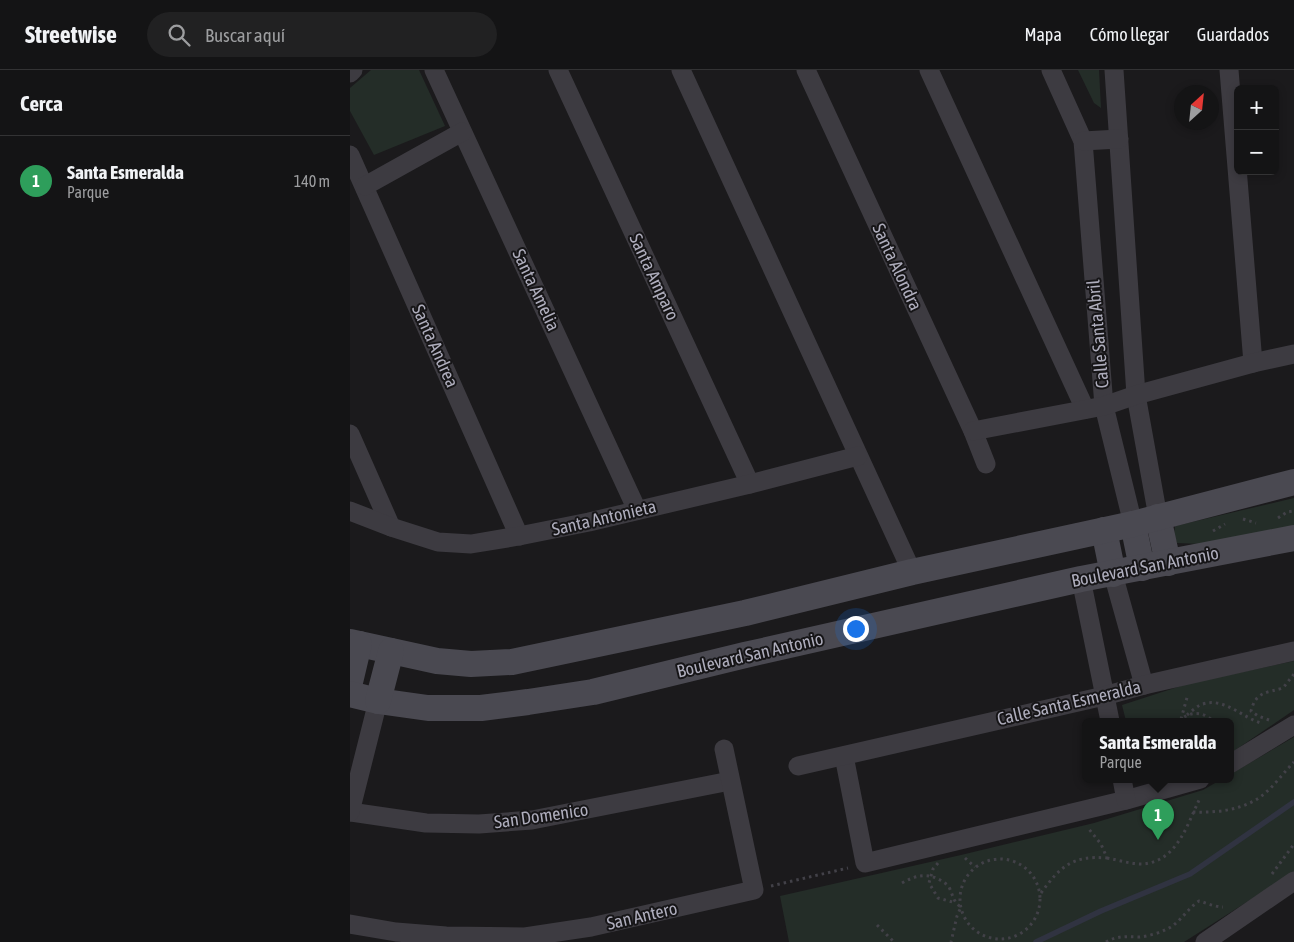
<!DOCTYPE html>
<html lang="es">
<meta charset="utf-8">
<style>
body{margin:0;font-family:"Asap Condensed",sans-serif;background:#212122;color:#f1f3f6}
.controls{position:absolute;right:15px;top:15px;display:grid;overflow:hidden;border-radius:8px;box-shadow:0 2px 8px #0003}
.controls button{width:45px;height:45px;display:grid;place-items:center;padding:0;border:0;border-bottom:1px solid #333334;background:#141415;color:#f1f3f6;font:25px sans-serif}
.compass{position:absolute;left:824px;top:15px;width:45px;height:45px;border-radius:50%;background:#141415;box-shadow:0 2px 8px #0003;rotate:27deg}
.you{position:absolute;left:505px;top:558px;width:18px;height:18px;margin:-12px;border:4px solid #fff;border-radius:50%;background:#1a73e8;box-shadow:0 0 0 8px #1a73e833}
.badge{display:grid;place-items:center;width:32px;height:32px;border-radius:50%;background:#e6ef40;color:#fff;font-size:16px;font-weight:700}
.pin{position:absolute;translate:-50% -41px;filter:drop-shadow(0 1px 2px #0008)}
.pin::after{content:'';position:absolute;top:26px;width:18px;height:15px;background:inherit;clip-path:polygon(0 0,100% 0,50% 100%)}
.popup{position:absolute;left:732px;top:648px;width:152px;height:65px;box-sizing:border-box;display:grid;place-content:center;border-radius:8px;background:#141415;filter:drop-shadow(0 1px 4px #0005);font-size:16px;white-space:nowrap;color:#9d9ea0}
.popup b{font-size:19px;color:#f1f3f6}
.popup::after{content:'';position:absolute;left:50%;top:100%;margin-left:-10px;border:10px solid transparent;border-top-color:#141415}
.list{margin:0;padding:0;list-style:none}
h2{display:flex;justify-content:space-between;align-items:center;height:65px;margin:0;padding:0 20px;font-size:21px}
h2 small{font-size:16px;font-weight:400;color:#9d9ea0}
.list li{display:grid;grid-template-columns:32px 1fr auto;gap:15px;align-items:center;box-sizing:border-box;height:90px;padding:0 20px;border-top:1px solid #333334}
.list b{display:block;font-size:19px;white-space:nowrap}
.list p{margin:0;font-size:16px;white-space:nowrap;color:#9d9ea0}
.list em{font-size:16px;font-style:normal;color:#9d9ea0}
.icon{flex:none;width:28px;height:28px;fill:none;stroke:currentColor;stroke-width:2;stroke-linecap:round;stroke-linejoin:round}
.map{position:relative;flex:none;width:944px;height:872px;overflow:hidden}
header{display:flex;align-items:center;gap:30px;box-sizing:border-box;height:70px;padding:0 25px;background:#141415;border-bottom:1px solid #333334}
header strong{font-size:24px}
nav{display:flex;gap:28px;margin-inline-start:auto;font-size:18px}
.search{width:350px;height:45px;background:#212122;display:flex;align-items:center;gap:12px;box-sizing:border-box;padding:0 18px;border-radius:28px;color:#9d9ea0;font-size:19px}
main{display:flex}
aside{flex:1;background:#141415}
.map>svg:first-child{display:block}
.green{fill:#242d28}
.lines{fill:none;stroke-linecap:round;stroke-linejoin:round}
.stream{stroke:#303341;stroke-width:5.5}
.path{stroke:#424148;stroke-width:3;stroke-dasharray:2.5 4;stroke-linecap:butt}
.street{stroke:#3d3b41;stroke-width:19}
.secondary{stroke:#4a4951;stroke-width:26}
.labels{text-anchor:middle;stroke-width:4;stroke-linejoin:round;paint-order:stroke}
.street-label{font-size:18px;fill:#aeadbc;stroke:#161517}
</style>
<header>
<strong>Streetwise</strong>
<div class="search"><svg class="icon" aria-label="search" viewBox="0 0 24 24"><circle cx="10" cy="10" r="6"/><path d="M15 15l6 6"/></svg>Buscar aquí</div>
<nav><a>Mapa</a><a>Cómo llegar</a><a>Guardados</a></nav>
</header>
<main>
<aside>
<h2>Cerca<small></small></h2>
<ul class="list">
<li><span class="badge" style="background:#2e9e5b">1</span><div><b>Santa Esmeralda</b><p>Parque</p></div><em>140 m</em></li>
</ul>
</aside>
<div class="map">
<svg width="944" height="872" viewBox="0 0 944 872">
<rect width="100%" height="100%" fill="#1b1a1c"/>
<g class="green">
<path d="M21,0h48l26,56 -71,29 -24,-44v-23z"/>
<path d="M728,0h21l2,38 -7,-5z"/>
<path d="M944,428v29l-93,17 -24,-1 -3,-8 1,-9z"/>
<path d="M944,591v49l-63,43 -1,-32h-104l-4,-16 68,-22z"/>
<path d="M944,667v135l-110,70h-395l-9,-46 181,-41 133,-32 109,-33 19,-11h8l1,-5z"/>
</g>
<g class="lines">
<path class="stream" d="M686,872l65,-31 89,-37 104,-72"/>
<g class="path">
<path d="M928,448l9,-6 7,-1"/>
<path d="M893,449l13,4"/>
<path d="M863,461l12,-7"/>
<path d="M837,645c5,-4 11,-10 16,-11 21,-7 40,14 58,19"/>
<path d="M831,649l7,-25"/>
<path d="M919,650l-11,-4 -7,-5c5,-20 16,-18 32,-23l11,-14"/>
<path d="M829,651c11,-10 24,-10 34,0"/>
<path d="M843,742c24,1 52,-2 71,-18 11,-9 20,-22 30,-32"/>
<path d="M615,788l10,9"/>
<path d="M757,788c11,2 23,6 35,6 35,-2 45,-39 58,-66"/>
<circle cx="650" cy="829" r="40"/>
<path d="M588,793l-5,6 -4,14 9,15 18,5"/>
<path d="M922,804l22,-30"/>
<path d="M552,813c13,-7 24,-11 38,-3 3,2 7,4 9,7 4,8 4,15 12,20l-4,9 -6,26"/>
<path d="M421,816l77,-18"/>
<path d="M691,823c19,-26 31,-38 66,-35l-6,-14 -13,-16"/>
<path d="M527,855l17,17"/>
<path d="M756,872c12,-7 22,-5 34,-5 9,-1 19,-4 27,-8 13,-6 20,-20 32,-28 8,2 16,6 24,6"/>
</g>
<g class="street">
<path d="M84,0l203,440"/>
<path d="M208,0l192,414"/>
<path d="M331,0l231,502"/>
<path d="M456,0l167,361 13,33"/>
<path d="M579,0l156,339"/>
<path d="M701,0l32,71 21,265 29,118"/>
<path d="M764,0l22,325 22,122"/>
<path d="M879,0l24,293"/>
<path d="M0,3l3,-3"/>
<path d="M733,71l36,-2"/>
<path d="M0,85l169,381"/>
<path d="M15,116l97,-54"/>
<path d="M623,361l131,-25 32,-11 117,-32 41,-9"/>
<path d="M0,364l41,93"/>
<path d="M0,441l41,16 47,15 33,2 48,-8 70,-14 161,-38 108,-28"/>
<path d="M763,504l31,111"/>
<path d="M731,509l29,142"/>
<path d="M494,686l21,107 261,-63 74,-21"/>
<path d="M880,694l64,-39"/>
<path d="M448,696l306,-70 40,-11 150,-34"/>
<path d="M772,709l4,21"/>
<path d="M0,742l76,11 53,1 53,-4 198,-39"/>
<path d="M0,742l28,-111"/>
<path d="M0,854l46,8 50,4 79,1 66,-10 163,-37 -30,-141"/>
<path d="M855,872l89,-61"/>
</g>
<g class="secondary">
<path d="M808,447l10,46"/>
<path d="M783,454l9,44"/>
<path d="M754,460l9,44"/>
<path d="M0,572l87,19 34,3 41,-2 233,-49 167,-41 221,-48 161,-42"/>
<path d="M0,612l9,-38"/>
<path d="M0,624l28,7 50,7h53l47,-6 65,-10 152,-37 336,-76 213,-41"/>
<path d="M28,631l13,-50"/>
</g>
</g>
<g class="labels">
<g class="street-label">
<text transform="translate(547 197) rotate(65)" y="6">Santa Alondra</text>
<text transform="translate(304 207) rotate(65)" y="6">Santa Amparo</text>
<text transform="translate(186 220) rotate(65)" y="6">Santa Amelia</text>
<text transform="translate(748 264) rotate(-95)" y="6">Calle Santa Abril</text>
<text transform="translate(85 276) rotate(66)" y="6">Santa Andrea</text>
<text transform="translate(254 448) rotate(-13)" y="6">Santa Antonieta</text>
<text transform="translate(795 497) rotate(-11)" y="6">Boulevard San Antonio</text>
<text transform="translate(400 585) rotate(-13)" y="6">Boulevard San Antonio</text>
<text transform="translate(719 633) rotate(-13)" y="6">Calle Santa Esmeralda</text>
<text transform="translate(191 746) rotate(-8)" y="6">San Domenico</text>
<text transform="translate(292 846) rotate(-13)" y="6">San Antero</text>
</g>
</g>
</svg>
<div class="controls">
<button>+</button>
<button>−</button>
</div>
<svg class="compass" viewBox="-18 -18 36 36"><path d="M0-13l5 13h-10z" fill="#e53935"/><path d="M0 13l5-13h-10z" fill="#9d9ea0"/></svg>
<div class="you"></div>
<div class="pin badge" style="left:808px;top:770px;background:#2e9e5b">1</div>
<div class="popup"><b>Santa Esmeralda</b>Parque</div>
</div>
</main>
